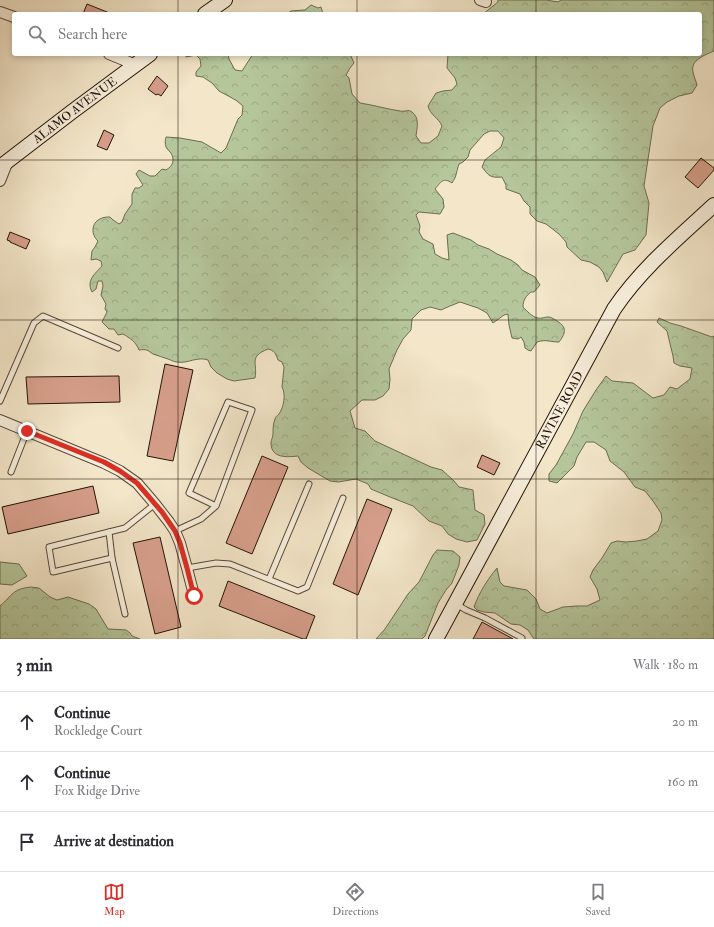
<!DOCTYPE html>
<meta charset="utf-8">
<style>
body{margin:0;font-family:"IM FELL Double Pica",serif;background:#f2f2f3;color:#2b2b33}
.stop{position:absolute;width:12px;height:12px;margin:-9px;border:3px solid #d93025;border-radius:50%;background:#fff}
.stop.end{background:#d93025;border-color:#fff;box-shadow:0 1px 4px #0008}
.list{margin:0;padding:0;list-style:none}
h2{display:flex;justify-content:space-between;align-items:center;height:52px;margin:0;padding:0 16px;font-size:17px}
h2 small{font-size:13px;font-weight:400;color:#7c7c81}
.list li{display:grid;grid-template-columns:26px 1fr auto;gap:12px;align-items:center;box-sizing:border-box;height:60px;padding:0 16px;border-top:1px solid #e1e1e2}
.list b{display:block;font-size:15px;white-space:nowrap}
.list p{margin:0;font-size:13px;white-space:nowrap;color:#7c7c81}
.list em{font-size:13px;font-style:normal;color:#7c7c81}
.icon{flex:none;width:22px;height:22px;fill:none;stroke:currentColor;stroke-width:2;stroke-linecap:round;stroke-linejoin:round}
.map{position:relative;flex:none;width:714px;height:639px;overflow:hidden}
.search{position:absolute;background:#fff;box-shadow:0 2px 6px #0003;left:12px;right:12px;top:12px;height:44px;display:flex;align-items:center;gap:10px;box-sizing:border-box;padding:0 14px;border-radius:4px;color:#7c7c81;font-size:15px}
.sheet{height:232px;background:#fff}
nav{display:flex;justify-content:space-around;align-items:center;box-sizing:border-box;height:56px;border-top:1px solid #e1e1e2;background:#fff;font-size:11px;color:#7c7c81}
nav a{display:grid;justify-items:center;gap:2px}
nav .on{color:#d93025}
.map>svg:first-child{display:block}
.green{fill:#b5c69b;stroke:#6c6c51}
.forest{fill:url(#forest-crowns);stroke:#6c6c51}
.building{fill:#d79f8b;stroke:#231307}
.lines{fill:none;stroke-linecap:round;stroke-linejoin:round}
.lane-casing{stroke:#574838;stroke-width:7}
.street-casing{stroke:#574838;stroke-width:12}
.secondary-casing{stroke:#231307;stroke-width:16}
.lane{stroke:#f7efdc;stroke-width:5}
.street{stroke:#f7efdc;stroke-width:10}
.secondary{stroke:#f7efdc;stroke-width:14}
.route{stroke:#d93025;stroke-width:5}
.grid{fill:none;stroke:#231307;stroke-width:1;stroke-opacity:0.55}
.labels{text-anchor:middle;stroke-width:3.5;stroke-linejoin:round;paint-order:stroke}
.street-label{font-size:12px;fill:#231307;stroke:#f7efdc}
</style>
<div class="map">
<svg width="714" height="639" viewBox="0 0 714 639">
<defs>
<pattern id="forest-crowns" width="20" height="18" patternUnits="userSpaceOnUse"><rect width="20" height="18" fill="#b5c69b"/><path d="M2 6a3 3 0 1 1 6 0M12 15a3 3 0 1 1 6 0" fill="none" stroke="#9ba984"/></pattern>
</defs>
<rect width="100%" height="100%" fill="#f3e6c9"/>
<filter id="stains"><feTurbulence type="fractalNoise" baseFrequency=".005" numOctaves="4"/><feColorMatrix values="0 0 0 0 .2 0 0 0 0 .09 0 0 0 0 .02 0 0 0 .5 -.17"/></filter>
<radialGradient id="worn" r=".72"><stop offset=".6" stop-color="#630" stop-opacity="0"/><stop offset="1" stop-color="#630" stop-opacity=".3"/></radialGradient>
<path class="green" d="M0,562l19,2 8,12 -15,9 -12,-1z"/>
<g class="forest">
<path d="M498,0h48l12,2 3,-2h153v51c-9,4 -24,9 -21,21 1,5 3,9 4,13l-5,8 -13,3 -12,6 -7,6 -7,18 -9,60 5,17 -3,32 -11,15 -12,4 -16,28 -4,-10 -4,-5 -9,-5 -9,-2 -14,-13 -1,-5 -7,-8 -13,-10 -9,-3 -7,-7v-7l-6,-6 -4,-7 -14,-5v-4l-4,-8c-12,1 -13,-1 -20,-10l3,-7 16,-13 3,-9 -6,-7h-8l-6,3 -14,16 -2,7 -5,5 -4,2c-3,8 -2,12 -7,19 -9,-6 -11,-1 -17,6l8,10 1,8 -4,7 -21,-2 -3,3 4,11 -1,6 4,7 10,5 2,10 7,4 7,2 -2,-25 6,-2 18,7 7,5 11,4 8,5 14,6 7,5 4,5 13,7 5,8 -6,7h-3c-5,4 -8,8 -8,15 4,4 9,10 15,11 3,1 7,-1 10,-1 3,0 6,2 9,4 10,6 9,12 2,21 -9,0 -13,-3 -22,0l-6,9 -3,-1 -3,-2 -1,-6 -3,-5 -3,2 -6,-1 -3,-13 -1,-11 -4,1 -11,8 -6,-10 -9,-5 -18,-6 -10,4 -9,4 -11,-3 -9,3 -9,9 -1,11 -8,9 -6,11 -8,19 1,10 -1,10 -6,7 -8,4h-13l-12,11 5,17 10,3 10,10 56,26 11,3 12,11 5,6 14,3 2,20 9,5 1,9 -8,16 -10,2 -11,-3 -8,-5 -6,-8 -13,-5 -16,-15 -23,-9 -19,-8 -3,-5 -12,-5 -18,3 -8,-1 -22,-13 -7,-6 -3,-6c-10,1 -27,3 -27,-13 0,-3 2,-6 2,-9 0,-5 0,-10 2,-15 2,-5 1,-1 4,-5 5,-7 7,-20 3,-27l2,-20 -2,-5 -4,-2c-2,-6 -4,-10 -10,-11 -20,8 -10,14 -13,29l-21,3 -7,-2 -10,-6 -6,-6 -3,-7c-11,-4 -20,4 -31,2 -3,0 -6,-2 -9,-3 -5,-2 -10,-3 -15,-5 -6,-4 -6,-5 -14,-4 -3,-8 -9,-12 -16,-16l-5,1 -4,-6h-5l-7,-7 5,-10 -2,-3 1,-5 -5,-9 2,-9 -1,-5h-4l-2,8 -4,3c-6,-12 3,-18 10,-26l-1,-5 -5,-2 -5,1 1,-9 3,-4 3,-6c-7,-6 -7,-18 2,-22 3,-2 7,-2 10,-2l3,3 6,4 3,-2 3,-8 7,-10v-10l3,-6h4l4,-3 -7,-11 3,-4 11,6h5l7,-7 4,1c7,-4 9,-10 5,-17 -1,-1 -4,-4 -5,-6 -1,-3 -1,-7 0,-10l14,1 22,4 19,11 5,-5 12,-29 4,-4 1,-9 -6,-5 -5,-3 -13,-7 -7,-8 -9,-6 -7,-1v-4l5,-6 -1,-7 -4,-4 -10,2v-3h42l1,5 6,11 7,1 11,-17h97l4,9 -4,5 -4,7 3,3 3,16 8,9c13,2 27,6 40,8 4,1 9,-2 12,1 8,6 5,16 4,24l5,7h8l9,-7 4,-10c-3,-8 -12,-11 -14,-20l8,-13 7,-2 9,-1 5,-6 -2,-6 -8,-10 1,-14h252v-40h-217l15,-12z"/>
<path d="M311,5l7,3 3,-1 2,7h-36l4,-3 14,-1z"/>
<path d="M659,318l11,5 11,3 31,11 2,-1v303h-180l-6,-9 -8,-5 -9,-1 -16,-11 -11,-1 -7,-2 -3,-3c5,-14 13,-27 23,-39l3,14 4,4 23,4 9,9 4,10 7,4 16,-6 14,-1h10l13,-6 -3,-11 -7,-12 3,-7 9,-12 9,-15 6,-2 9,1 11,-1 10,-2 11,-8 4,-11 -1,-7 -8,-12 -8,-10 -10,-4 -11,-15 -14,-11 -4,-11 -12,-8h-8l-9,15 -3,9 -17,17 -8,-2v-7l7,-9 17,-31 10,-23 13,-21 10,-14 6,5 21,2 20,15 11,-3 6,-8 7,2 13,-10 2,-11 -12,-2 -6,-3 -1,-7 -6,-25 -10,-9z"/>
<path d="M437,550l16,1 7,6 -1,8 -7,18 -6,7 -8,13 -13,33 -3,3h-46l9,-10 23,-35 11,-12 14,-27z"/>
<path d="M31,587l8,1 11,9 7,3 11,-3 21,7 7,5 12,20 18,1 4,3 2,3 8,3h-140v-33c13,-11 12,-17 31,-19z"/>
</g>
<g class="building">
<path d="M87,4l25,10h-29z"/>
<path d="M157,76l11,10 -7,10 -3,-2 -2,1 -8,-6z"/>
<path d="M104,130l10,5 -7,15 -10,-4z"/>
<path d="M701,158l13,10v2l-16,18 -13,-11z"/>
<path d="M10,232l20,8 -4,9 -16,-7v-1l-3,-1z"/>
<path d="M165,364l28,6 -20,91 -26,-5z"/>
<path d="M119,376l1,26 -92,2 -2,-27z"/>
<path d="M482,455l18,8 -6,12 -17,-8z"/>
<path d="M262,456l26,11 -36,87 -26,-11z"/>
<path d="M93,486l6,27 -91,21 -6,-27z"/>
<path d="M367,499l25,10 -34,86 -25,-11z"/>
<path d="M160,537l21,90 -26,7 -22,-91z"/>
<path d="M228,581l87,35 -9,23h-3l-84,-33z"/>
<path d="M482,622l31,17h-40z"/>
</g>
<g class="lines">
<g class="lane-casing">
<g id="lane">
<path d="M0,401l34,-78 9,-7 75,32"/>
<path d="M11,472l16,-41"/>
<path d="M175,531l26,-12 15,-13 36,-96 -24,-8 -39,91 27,13"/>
<path d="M109,532l3,26"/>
<path d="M187,568l29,-5 14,1 68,27 9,-4 36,-89"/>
<path d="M269,579l40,-95"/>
<path d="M456,604l10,6 19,8 37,20"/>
<path d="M125,614l-13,-56 -59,14 -4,-25 76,-19 30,-24"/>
</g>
</g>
<g class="street-casing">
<g id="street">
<path d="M480,0l6,2"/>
<path d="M0,12l14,5"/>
<path d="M109,54l27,11"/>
<path d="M0,181l8,-20"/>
<path d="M0,420l104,43 16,8 17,12 18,21 14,18 6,9 5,12 7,25 7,27"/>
</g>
</g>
<g class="secondary-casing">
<g id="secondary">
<path d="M205,14l20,-14"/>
<path id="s1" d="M0,167l73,-56 77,-57"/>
<path id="s2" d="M436,639l178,-330c27,-40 64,-71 100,-104"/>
</g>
</g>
<use href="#lane" class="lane"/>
<use href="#street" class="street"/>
<use href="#secondary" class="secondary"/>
</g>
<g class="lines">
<path class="route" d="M27,431l77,31 16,9 17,12 25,29 13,19 5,12 7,25 7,28"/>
</g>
<path class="grid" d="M178,0v14M357,0v14M536,0v14M178,54v585M357,54v585M536,54v585M0,160h714M0,320h714M0,479h714"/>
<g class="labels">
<g class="street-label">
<text dy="4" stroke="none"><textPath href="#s1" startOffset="94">ALAMO AVENUE</textPath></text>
<text dy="4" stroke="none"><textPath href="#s2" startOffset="260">RAVINE ROAD</textPath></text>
</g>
</g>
<rect width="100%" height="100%" filter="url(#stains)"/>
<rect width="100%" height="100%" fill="url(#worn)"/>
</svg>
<div class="stop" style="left:194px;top:596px"></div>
<div class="stop end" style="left:27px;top:431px"></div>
<div class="search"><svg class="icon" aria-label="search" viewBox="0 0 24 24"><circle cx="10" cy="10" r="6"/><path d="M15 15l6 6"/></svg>Search here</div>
</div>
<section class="sheet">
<h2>3 min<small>Walk · 180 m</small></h2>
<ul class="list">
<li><svg class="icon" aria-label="ahead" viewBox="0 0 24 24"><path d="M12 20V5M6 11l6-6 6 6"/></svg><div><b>Continue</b><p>Rockledge Court</p></div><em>20 m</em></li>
<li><svg class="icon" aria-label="ahead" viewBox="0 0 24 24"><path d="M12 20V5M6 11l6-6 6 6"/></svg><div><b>Continue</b><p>Fox Ridge Drive</p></div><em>160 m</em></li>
<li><svg class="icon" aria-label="arrive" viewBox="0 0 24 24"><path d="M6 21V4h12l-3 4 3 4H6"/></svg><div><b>Arrive at destination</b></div></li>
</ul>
</section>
<nav>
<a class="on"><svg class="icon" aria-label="map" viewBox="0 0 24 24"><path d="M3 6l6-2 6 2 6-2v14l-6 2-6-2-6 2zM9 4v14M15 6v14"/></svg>Map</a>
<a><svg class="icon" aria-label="directions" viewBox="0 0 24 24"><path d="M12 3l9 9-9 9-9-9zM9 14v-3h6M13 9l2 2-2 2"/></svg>Directions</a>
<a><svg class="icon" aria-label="saved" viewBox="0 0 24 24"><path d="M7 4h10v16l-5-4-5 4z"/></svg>Saved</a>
</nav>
